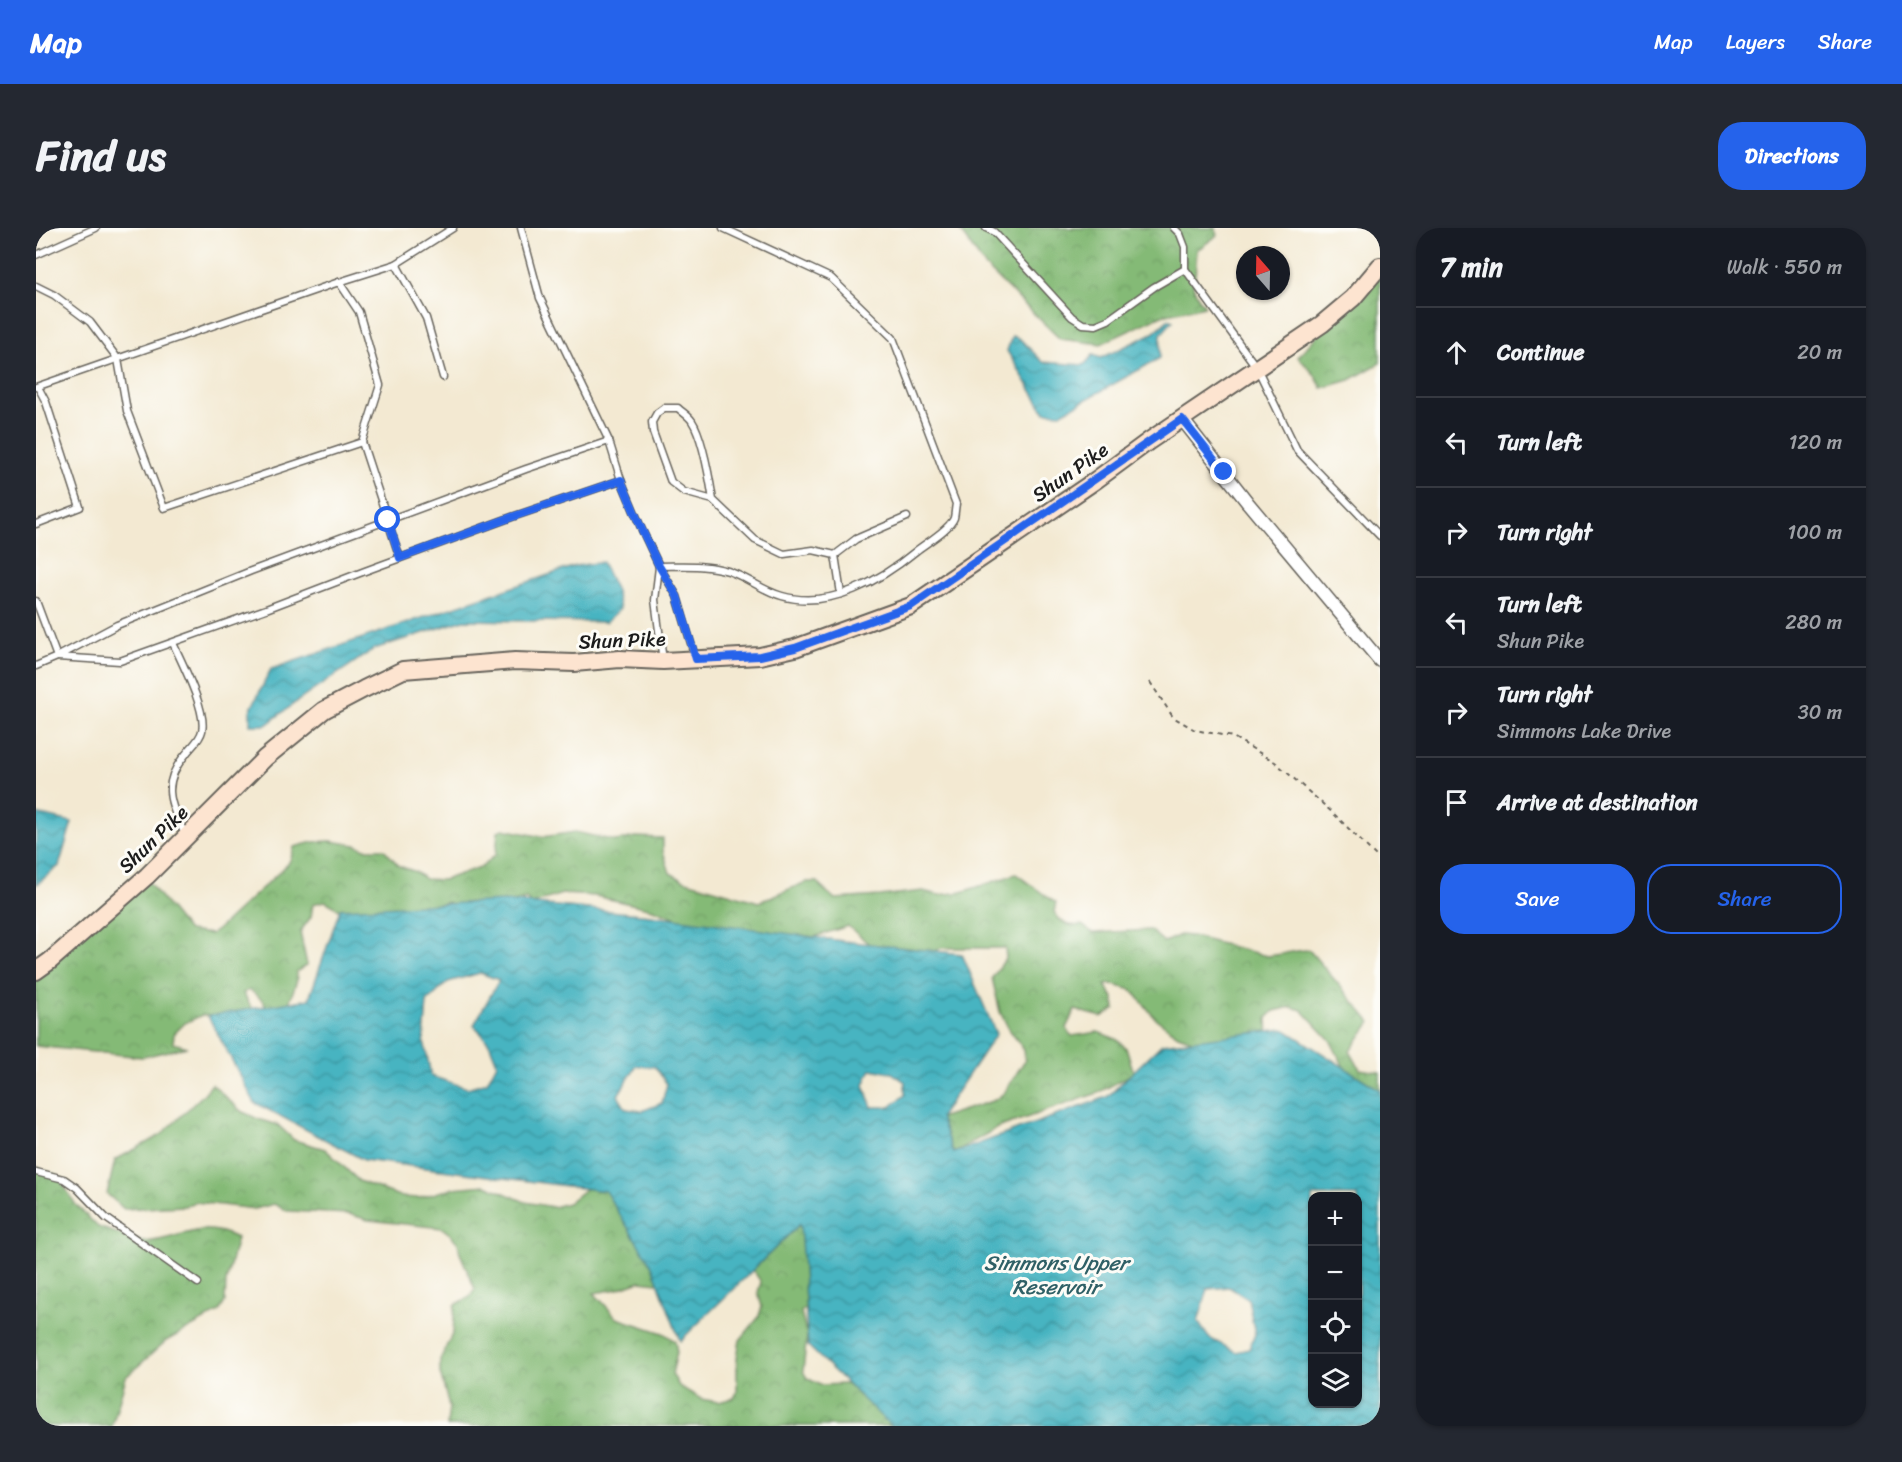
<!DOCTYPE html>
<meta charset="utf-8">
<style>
body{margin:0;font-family:Sriracha,sans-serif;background:#242831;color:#f1f3f6}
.controls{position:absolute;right:18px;bottom:18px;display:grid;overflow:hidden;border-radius:12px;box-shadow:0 2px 4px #0004}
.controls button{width:54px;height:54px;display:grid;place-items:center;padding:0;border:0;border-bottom:2px solid #363941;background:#171b24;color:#f1f3f6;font:30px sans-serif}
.compass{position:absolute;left:1200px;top:18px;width:54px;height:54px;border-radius:50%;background:#171b24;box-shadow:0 2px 4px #0004;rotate:340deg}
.stop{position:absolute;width:18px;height:18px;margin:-14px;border:4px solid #2563eb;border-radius:50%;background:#fff}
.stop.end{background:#2563eb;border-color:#fff;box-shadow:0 2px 6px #0008}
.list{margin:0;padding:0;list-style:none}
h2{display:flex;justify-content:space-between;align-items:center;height:78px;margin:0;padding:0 24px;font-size:26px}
h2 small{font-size:20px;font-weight:400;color:#9ea1a6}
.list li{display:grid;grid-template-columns:39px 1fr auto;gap:18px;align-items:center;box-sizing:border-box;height:90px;padding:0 24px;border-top:2px solid #363941}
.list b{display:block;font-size:22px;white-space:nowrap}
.list p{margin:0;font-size:20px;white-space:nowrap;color:#9ea1a6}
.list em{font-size:20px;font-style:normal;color:#9ea1a6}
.actions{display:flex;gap:12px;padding:18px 24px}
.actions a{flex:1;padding:14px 0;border:2px solid #2563eb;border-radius:24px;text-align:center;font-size:21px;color:#2563eb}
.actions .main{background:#2563eb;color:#fff}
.icon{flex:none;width:33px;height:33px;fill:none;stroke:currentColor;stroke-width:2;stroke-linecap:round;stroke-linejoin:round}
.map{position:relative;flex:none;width:1344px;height:1198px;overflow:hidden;border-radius:24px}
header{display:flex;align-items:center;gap:36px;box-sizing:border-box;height:84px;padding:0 30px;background:#2563eb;color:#fff}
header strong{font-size:28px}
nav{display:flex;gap:33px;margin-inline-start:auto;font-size:21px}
.intro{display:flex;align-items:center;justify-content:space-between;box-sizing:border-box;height:144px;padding:0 36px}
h1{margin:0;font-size:42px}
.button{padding:15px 27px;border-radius:24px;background:#2563eb;color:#fff;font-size:21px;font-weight:700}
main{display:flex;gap:36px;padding:0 36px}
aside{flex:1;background:#171b24;border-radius:24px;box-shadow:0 2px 4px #0004}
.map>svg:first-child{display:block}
.forest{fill:url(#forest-crowns);stroke:#506b49;stroke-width:1.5}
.water{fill:url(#water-waves);stroke:#31686e;stroke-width:1.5;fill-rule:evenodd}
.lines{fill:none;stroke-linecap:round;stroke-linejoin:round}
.lane-casing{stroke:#67645c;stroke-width:9}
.street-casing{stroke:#67645c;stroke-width:15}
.secondary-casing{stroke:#67645c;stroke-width:20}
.path{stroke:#67645c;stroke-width:2;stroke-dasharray:4.5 4.5;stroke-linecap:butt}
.lane{stroke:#fff;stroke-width:6}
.street{stroke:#fff;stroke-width:12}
.secondary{stroke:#fde4d0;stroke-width:16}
.route{stroke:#2563eb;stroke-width:8}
.labels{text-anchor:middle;stroke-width:6;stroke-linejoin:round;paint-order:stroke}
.street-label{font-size:20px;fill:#1c1c1c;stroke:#fdfcf7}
.water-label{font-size:21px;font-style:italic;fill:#2f6066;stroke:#fdfcf7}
</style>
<header>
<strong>Map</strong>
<nav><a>Map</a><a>Layers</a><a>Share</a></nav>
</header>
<div class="intro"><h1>Find us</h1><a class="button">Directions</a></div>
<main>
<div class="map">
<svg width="1344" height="1198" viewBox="0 0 1344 1198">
<defs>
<pattern id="forest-crowns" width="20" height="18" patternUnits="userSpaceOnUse" patternTransform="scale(1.5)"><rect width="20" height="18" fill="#84ba76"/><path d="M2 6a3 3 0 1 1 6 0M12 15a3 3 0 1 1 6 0" fill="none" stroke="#719f66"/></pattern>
<pattern id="water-waves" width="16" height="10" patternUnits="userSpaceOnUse" patternTransform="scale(1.5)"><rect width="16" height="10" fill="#46b4c1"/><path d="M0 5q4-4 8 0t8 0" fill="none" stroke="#3a929c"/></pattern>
</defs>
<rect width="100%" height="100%" fill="#fdfcf7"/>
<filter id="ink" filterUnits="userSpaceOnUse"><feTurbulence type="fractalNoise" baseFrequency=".0167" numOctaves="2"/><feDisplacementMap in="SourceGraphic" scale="12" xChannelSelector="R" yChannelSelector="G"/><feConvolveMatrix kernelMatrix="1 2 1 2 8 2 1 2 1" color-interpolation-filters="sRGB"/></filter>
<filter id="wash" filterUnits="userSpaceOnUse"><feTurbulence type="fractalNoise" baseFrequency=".008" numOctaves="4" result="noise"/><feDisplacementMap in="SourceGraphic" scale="24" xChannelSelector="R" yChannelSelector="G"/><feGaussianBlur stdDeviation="1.35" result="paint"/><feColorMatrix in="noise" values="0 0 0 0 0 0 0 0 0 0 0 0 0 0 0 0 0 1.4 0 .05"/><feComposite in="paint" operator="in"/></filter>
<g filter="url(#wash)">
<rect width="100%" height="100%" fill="#f3e9d2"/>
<g class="forest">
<path d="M922,0h257l3,7 -21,15 -2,28 -2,8 5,11 7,9 -43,9 -61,29 -41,-5 -76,-74z"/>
<path d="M1344,36v99l-30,17 -28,8 -8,-14 -16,-17z"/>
<path d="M467,601l40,8 32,-5 41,9 19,-4 28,1v13l7,22 13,7 76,22 47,-20h12l2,4 15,13 45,-3 43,-5 16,4 23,-3 54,-18 40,29 -2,9c8,12 14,15 28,13l11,8 57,-3 14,12 16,-7 12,1 75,20c15,-1 27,-6 42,-6l62,72 -21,29 10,18 20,3v24l-30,-17 -20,-39 -28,-30 -11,-3 -17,4 -7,7 1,21 -65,5 -25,-9 -22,-16 -24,-29 -22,-6 -5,1 9,14 1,10 -13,8 -27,-7 -9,18 6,8 26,-4 18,7 10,9 8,25 -36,20 -101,35 -40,23 -18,1 -12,-30 68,-22 10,-8 20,-32 -1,-10 -15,-21 -9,-17 -8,-34 14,-20 -1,-10h-64l-24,12 -27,2 -42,-36 -34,11 -119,-12 -42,-16 -58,-13 -33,-2 -30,10 -6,-5 -46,11 -11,-8 -12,4 -10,-4 -90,25 -23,-21 -9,-5 -12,3 -2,13 -11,15 7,33 -11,7 1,8 -8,23 -2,41 -25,-44 -12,-10 -7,3 13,22 -12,5 -6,-9 -15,8 -21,-4 -17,8 -11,11 -1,9 14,4 -45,10 -106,-11v-76l110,-91 42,52 23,3 7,-5 70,-65 3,-6 3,-11 19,-5 18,-1 25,4 9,4h19l15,17 17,6 9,7 18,1 40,-14 13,-12 2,-23z"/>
<path d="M176,856l29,27 17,8 20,6 16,15 31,9 34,32 43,16 17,1 34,-10 33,-3 39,17 28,5 15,-4 21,-17 23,2 72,98 -44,-5 -22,8 -24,4 23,25 46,15 12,8 2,11 -5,22 7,12 22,13 17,3 16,-4 3,-6v-35l3,-17 18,-22 4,-11 -4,-15 3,-10 -6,-9 -8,-7 52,-42h23l-1,70 -20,18 6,23 -4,36 4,7 13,7 25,-1 19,7 55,35h-472l2,-20 -9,-33v-13l13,-28 2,-27 15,-8 5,-8 -15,-36 -2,-10 -7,-8 -9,-7 -74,-8 -19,-6 -62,-3 -13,-7 -19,5 -60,-7 -10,4 -61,3 -17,-15 8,-34 46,-25 42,-40z"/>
<path d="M0,939l21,8 19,30 22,22 45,15c38,-1 53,-24 94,-4l-11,44 -1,20 -6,10 -53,29 -40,36 -14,49h-76z"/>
</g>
<g class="water">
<path d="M1133,91l4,2 -12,13 -1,24 -98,55 -17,-1 -38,-61 5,-15 8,3 23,23 41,3 9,-10 8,3 52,-25z"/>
<path d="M566,334l14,29 4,18 -14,13 -142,-2 -90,29 -79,54 -29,22h-16v-14l21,-42 304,-103z"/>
<path d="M0,586l36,8 -13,44 -23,19z"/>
<path d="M469,673l146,14 192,26 119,13 34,80 -56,83 13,36 154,-56 55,-53 122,-15 96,61v336h-489l-83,-80 -8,-122 -120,117 -28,-75 -47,-75 -241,-31 -109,-57 -47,-87 101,-17 31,-90zM444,745l19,7 -25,45 15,18 8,20 -10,19 -20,6 -36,-12 -7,-36 3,-38 21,-20zM600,838l19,1 12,17 -5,19 -20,8 -16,-2 -8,-14zM835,841l21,4 13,9v13l-15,12h-18l-8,-22zM1322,968v208h-46v-208zM1193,1059l19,12 7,35 -6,15 -13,3 -27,-14 -11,-16 10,-33z"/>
</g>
</g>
<g filter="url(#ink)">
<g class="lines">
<g class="lane-casing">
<g id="lane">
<path d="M485,0l19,70 69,143 12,39 21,50 17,36 18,30 18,61"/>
<path d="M950,0l8,4 78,85 11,7 13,1 12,-5 46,-33 31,-18"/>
<path d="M1138,0l6,6 5,13v22l72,99 40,82 83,86"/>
<path d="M0,27l60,-27"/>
<path d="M360,36l30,54 17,59"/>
<path d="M303,54l57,-18 57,-36"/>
<path d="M0,58l18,9 36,27 28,37 9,52 37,97 198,-66 18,-57 -21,-73 -20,-30 -303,105"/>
<path d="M573,213l-83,28 -275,102 -134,54 -60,32 63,4 146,-52 99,-38 147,-54 109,-37"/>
<path d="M326,214l38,116"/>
<path d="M677,272c-3,-19 -11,-64 -21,-79 -3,-5 -10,-9 -14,-13h-14l-7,5 -5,9 1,10 18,50 13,10 29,8 42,40 29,14 29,-4 22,5 6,39"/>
<path d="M0,296l44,-17 -34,-105 -8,-15"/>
<path d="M799,327l21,-16 51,-22"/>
<path d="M623,338c23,0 47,-2 69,5 19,6 35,20 54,25 48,14 99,-16 134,-45 10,-8 34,-22 38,-33 1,-4 1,-10 2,-14l-63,-166 -62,-60 -108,-50"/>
<path d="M623,339l-4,33 8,61"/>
<path d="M0,373l21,56 -21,9"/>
<path d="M137,415c9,20 34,68 29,88 -2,9 -11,16 -16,23 -25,29 -17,48 -1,80"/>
<path d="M0,944l28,7 13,9 29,30 92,65"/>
</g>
</g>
<g class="street-casing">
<path id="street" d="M1146,191l66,84 132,158"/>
</g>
<g class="secondary-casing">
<path id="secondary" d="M0,743l14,-10 97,-85 118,-118 59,-48 40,-21 39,-19 112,-9 59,2 46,-4 43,2 97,-5 35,-8 116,-42 185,-126 53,-39 173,-117 31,-26 27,-32"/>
</g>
<path class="path" d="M1114,454l23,35 22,13 38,7 42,25 58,51 47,47"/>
<use href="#lane" class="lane"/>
<use href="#street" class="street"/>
<use href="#secondary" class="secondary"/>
</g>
</g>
<g class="lines" filter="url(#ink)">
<path class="route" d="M352,292l12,38 112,-41 109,-37 21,50 17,36 18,30 19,63 64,-3 35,-8 116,-42 271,-187 42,53"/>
</g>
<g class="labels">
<g class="street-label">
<text transform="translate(1034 244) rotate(-35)" y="7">Shun Pike</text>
<text transform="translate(586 412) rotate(-2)" y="7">Shun Pike</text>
<text transform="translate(117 611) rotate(-44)" y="7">Shun Pike</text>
</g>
<g class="water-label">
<text x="1020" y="1042">Simmons Upper<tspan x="1020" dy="24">Reservoir</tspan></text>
</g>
</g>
</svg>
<div class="controls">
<button>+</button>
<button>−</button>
<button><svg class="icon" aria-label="locate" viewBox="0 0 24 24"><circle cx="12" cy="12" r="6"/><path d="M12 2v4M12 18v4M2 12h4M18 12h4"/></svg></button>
<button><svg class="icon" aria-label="layers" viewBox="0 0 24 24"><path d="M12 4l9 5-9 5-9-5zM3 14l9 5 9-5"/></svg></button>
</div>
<svg class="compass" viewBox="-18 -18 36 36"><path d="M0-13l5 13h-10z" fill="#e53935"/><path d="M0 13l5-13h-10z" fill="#9ea1a6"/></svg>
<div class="stop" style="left:352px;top:292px"></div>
<div class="stop end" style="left:1188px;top:244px"></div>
</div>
<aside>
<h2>7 min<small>Walk · 550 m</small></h2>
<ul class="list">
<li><svg class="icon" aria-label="ahead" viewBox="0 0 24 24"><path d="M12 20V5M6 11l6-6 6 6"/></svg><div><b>Continue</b></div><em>20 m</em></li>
<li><svg class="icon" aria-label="left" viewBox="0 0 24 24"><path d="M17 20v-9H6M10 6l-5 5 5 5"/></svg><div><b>Turn left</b></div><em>120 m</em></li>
<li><svg class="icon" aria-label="right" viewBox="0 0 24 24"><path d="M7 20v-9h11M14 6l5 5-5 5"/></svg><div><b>Turn right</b></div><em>100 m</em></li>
<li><svg class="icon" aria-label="left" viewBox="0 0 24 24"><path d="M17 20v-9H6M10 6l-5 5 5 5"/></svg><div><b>Turn left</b><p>Shun Pike</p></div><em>280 m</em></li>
<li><svg class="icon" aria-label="right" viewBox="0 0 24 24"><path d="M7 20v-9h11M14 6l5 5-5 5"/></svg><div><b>Turn right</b><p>Simmons Lake Drive</p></div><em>30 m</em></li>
<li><svg class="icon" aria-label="arrive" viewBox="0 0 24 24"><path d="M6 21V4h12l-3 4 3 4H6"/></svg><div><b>Arrive at destination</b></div></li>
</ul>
<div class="actions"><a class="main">Save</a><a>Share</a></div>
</aside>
</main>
